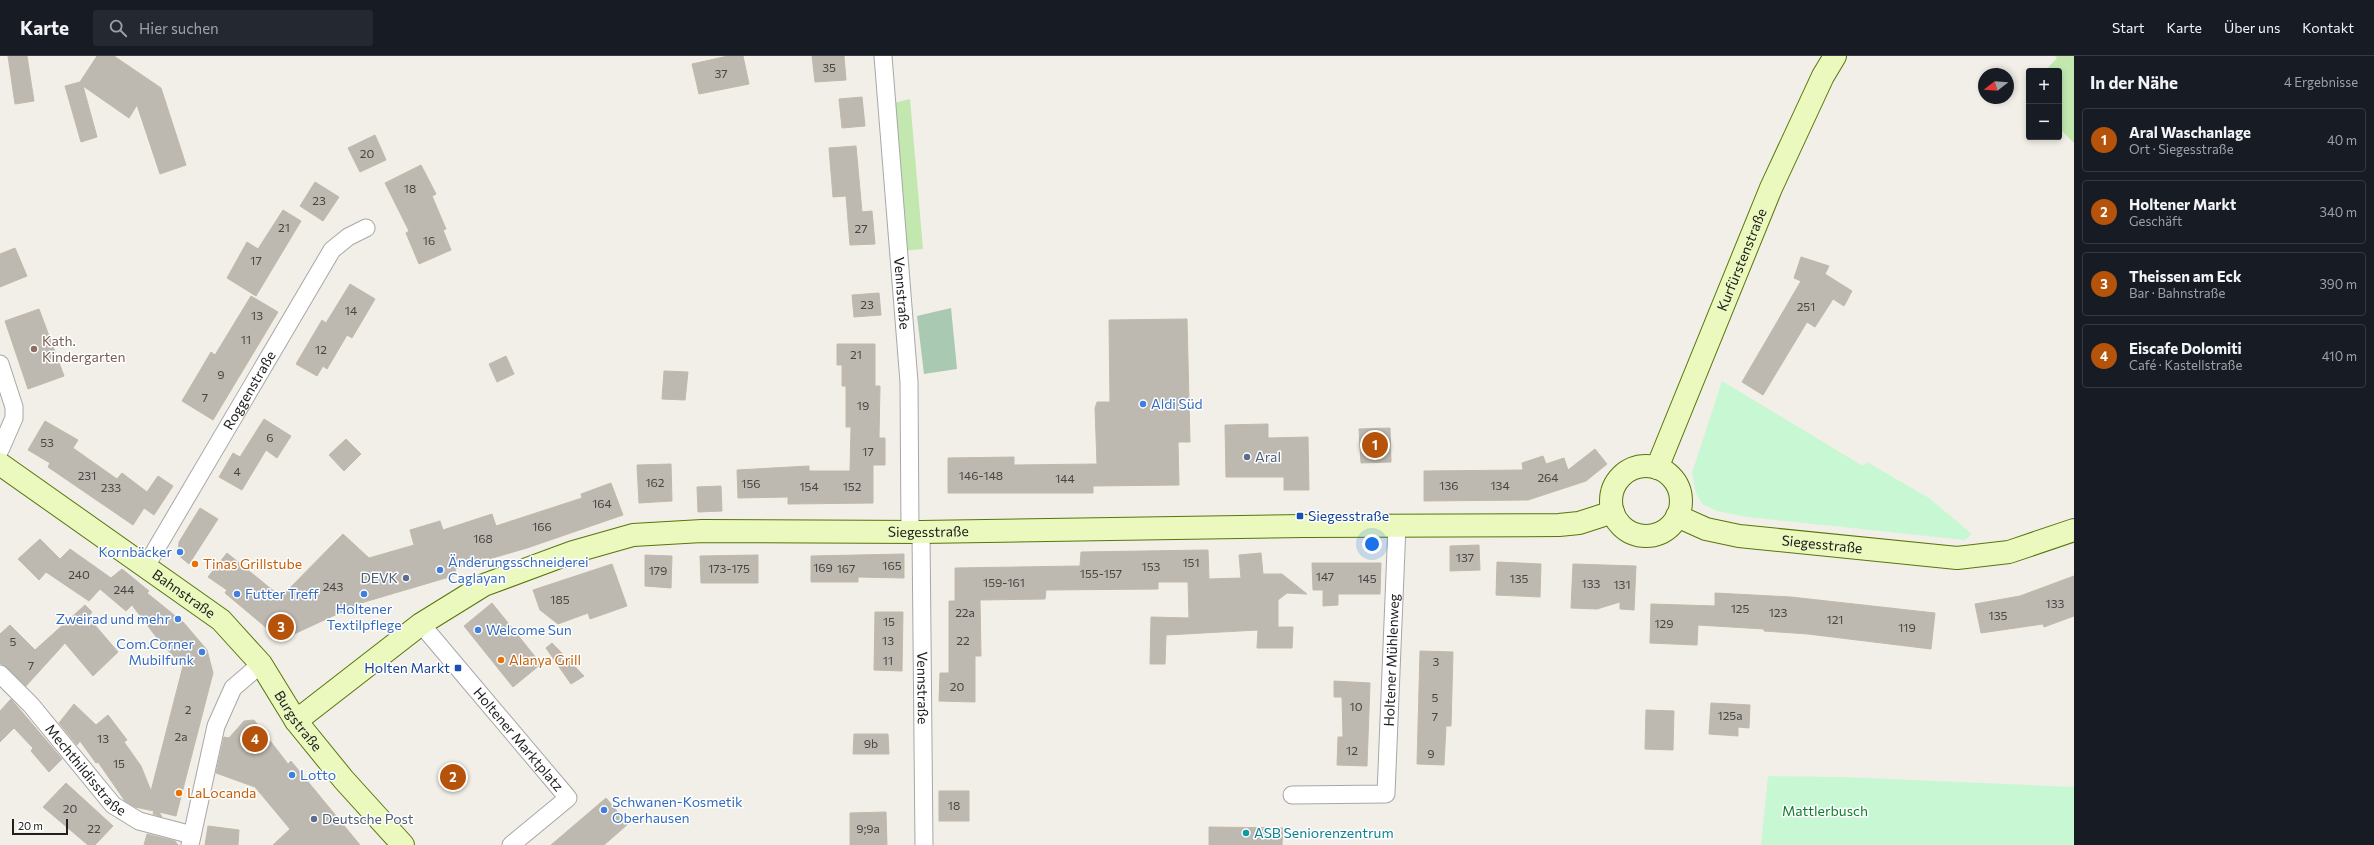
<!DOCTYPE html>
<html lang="de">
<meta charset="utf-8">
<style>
body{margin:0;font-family:Commissioner,sans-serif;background:#242831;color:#f1f3f6}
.controls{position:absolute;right:12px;top:12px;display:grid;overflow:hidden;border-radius:4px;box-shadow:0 2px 6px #0003}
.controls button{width:36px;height:36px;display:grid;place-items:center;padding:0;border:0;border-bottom:1px solid #363941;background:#171b24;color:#f1f3f6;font:20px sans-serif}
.compass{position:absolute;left:1978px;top:12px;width:36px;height:36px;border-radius:50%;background:#171b24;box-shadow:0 2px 6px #0003;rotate:253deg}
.scale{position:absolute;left:12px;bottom:10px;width:56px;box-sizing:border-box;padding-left:4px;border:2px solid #202020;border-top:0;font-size:11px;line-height:14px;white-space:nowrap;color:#202020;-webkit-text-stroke:3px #fff;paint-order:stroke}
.you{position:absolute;left:1372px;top:488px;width:14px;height:14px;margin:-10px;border:3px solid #fff;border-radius:50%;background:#1a73e8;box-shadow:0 0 0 6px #1a73e833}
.badge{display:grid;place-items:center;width:26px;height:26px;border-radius:50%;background:#b45309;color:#fff;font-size:13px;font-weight:700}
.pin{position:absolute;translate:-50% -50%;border:2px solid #fff;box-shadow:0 1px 4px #0006}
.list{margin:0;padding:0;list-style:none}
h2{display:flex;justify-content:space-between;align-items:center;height:52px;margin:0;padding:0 16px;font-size:17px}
h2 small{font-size:13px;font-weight:400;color:#9ea1a6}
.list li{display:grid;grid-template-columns:26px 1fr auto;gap:12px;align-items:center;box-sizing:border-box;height:64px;margin:0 8px 8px;padding:0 8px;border:1px solid #363941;border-radius:4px}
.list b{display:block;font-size:15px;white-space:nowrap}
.list p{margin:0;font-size:13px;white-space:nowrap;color:#9ea1a6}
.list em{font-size:13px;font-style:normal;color:#9ea1a6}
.icon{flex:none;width:22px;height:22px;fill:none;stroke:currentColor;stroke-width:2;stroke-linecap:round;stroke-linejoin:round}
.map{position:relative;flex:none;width:2074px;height:789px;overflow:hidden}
header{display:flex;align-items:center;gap:24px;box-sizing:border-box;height:56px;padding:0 20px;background:#171b24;border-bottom:1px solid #363941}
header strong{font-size:19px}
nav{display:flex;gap:22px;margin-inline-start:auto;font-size:14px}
.search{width:280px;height:36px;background:#242831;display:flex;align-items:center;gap:10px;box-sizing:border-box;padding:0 14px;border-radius:4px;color:#9ea1a6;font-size:15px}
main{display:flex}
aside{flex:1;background:#171b24}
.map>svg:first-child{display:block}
.grass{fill:#c2e8af}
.cemetery{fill:#a9c9b3}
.park{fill:#c7f8d3}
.building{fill:#bdb8b0;stroke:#c2b9aa}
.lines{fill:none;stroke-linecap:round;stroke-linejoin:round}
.street-casing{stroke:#a7a7a7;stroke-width:19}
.secondary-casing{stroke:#577608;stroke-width:24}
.street{stroke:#fff;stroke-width:17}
.secondary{stroke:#ebf8be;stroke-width:22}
.education-dot{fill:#8d6e63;stroke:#fff;stroke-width:1.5}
.shop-dot{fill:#3f7fe0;stroke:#fff;stroke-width:1.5}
.service-dot{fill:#5c6f8a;stroke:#fff;stroke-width:1.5}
.transit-dot{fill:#1a4fb4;stroke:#fff;stroke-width:1.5}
.food-dot{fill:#e8710a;stroke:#fff;stroke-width:1.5}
.culture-dot{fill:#0f9aa8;stroke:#fff;stroke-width:1.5}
.labels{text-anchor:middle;stroke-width:3;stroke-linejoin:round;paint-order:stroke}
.number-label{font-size:12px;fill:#474644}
.street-label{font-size:14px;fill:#202020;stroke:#fff}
.education-label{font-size:14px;fill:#785e54;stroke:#fff;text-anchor:start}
.shop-label{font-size:14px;fill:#366cbe;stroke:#fff;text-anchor:start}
.service-label{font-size:14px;fill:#4e5e75;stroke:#fff;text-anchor:start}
.transit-label{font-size:14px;fill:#164399;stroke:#fff;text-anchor:start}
.food-label{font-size:14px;fill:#c56008;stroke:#fff;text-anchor:start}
.park-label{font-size:14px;fill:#0f7d2c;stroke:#fff}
.culture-label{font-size:14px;fill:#0d838f;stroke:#fff;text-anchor:start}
</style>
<header>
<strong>Karte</strong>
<div class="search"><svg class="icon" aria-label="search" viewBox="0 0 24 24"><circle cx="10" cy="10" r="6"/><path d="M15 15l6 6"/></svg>Hier suchen</div>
<nav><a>Start</a><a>Karte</a><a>Über uns</a><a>Kontakt</a></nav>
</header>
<main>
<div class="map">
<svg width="2074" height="789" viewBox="0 0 2074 789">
<rect width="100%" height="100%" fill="#f1efe7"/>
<g class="grass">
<path d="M2055,0h19v87l-15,-15v-57h-14l12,-13z"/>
<path d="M910,43l13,150 -20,2 -13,-147z"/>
</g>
<path class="cemetery" d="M951,252l6,61 -33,5 -7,-58z"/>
<g class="park">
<path d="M1722,325l141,85 4,-4 62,36 43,36 -7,6 -218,-23 -30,-6 -15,-7 -6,-11 -4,-20z"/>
<path d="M1768,720l75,1 231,10v58h-313z"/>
</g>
<g class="building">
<path d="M8,0h19l7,45 -19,3z"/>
<path d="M97,0h17l47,32 25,77 -26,9 -23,-69 -8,13 -46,-32 14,51 -16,5 -16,-56 15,-4z"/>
<path d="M728,0h15l6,28 -50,10 -7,-30z"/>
<path d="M812,0h32l2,24 -31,2z"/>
<path d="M862,41l3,29 -23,2 -3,-29z"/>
<path d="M375,79l11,25 -26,12 -12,-24z"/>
<path d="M856,90l6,66 10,-1 3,33 -25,1 -4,-49 -13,1 -4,-49z"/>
<path d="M421,109l15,29 -4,2 14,33 -3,1 8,20 -32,14 -13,-31 3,-2 -24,-48z"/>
<path d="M315,126l24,15 -16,24 -23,-15z"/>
<path d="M283,154l18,11 -45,75 -29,-18 20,-36 11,7z"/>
<path d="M15,192l12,28 -27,11v-33z"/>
<path d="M1801,201l28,9 -4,8 27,17 -8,15 -11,-7 -18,28 -8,-5 -44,73 -21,-13 59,-101 -7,-3z"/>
<path d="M350,228l25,15 -23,39 -5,-3 -20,34 -4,-3 -6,10 -21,-12 26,-44 4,3z"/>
<path d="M879,237l2,22 -27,2 -2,-22z"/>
<path d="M251,240l27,16 -65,108 -31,-19 29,-49 4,3z"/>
<path d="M39,253l25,67 -36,13 -23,-68z"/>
<path d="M1187,263l3,123h-12l1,43 -86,1v7h-145v-35l66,-1v8l83,-1 -2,-56 2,-6h13l-1,-82z"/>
<path d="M837,288h38v42h5l-1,52h6v27h-12v38l-85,1v-7l-50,1 -1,-28 72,-4v5h41l1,-44h-5v-41h-4v-21h-5z"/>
<path d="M506,300l8,18 -17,8 -8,-18z"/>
<path d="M664,315l24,1 -3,28 -23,-1z"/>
<path d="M264,363l27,17 -14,22 -11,-8 -24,40 -23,-13 14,-24 7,4z"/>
<path d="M45,365l33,19 -5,8 44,31 5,-6 25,19 11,-16 15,10 -19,29 -10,-7 -11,17 -85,-58 2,-4 -22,-13z"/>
<path d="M1268,368v14l40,-1 1,53h-25v-13h-58l-1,-52z"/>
<path d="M1390,372l1,34 -30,1 -2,-34z"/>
<path d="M346,383l15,15 -17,17 -15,-16z"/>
<path d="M1595,393l12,15 -21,17 -58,19 -104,1v-30l99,-1 -1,-7 21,-7 3,8 18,-6 4,12z"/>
<path d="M671,408l1,37 -33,2 -2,-38z"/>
<path d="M611,427l12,32 -96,33 -72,21 1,6 -95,28 -80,37 -56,-47 2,-3 -19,-13 19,-24 54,44 62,-63 26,24 45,-13 -4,-15 30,-9 3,9 49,-16 4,12 86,-28 -1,-4z"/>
<path d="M721,430l1,25 -24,1 -1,-25z"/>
<path d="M200,452l18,11 -29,45 -11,-9 1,-13z"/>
<path d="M40,483l20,20 10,-10 41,29 11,-9 27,22 -2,2 37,30 23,27 6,23 -37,143 -17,-4 3,5 -9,-3 1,-3 -19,-4 -10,-6 -27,-39 -2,1 -16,-22 -3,4 -18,-22 15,-19 22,21 12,-10 19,25 -3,2 17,24 10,25 32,-125 -23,-24 -28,-37 -6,6 -26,-22 -11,12 -43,-29 -7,8 -21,-21z"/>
<path d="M1479,489l1,25 -30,1v-25z"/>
<path d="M1208,494l1,29 32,-1 -2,-23 22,-2 2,21h19l25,20 -20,-1 -9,7v27h15l-1,21h-35l1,-18 -92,5 -1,29h-15l1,-47 38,1 -1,-36h-30v7l-112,1 -1,9 -65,1 1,56h-6v46l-36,-1 1,-28h9v-72h6v-33l125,-2 1,-14z"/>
<path d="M904,498v24l-46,-1v5h-47v-26z"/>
<path d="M645,499l27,1 -1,32 -26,-2z"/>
<path d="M758,499v28h-57l-1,-27z"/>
<path d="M1497,506l44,2 -1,33 -44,-2z"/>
<path d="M1312,507h69l-1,31h-42v11l-15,1v-16h-10z"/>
<path d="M612,508l15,42 -37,13 -2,-6 -30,11 -18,-14 -7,-20z"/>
<path d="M1573,508l63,2 -2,44 -14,-1v-7l-23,7 -26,-1z"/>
<path d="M2074,520v40l-30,11 -1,-3 -62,9 -6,-29 45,-8z"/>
<path d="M1715,537l76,4 144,16 -4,36 -123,-15 -44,-3v-2l-66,-4 -1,20 -47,-2 1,-39 64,2z"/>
<path d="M492,547l49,61 -28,23 -49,-61z"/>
<path d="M85,549l7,7 -4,5 30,35 -25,24 -28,-33 -39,43 -26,-23v-29l10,-9 25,25z"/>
<path d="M875,556h28l-1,59 -28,-1z"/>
<path d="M552,587l32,33 -13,8 -25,-36z"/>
<path d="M1420,595l33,1 -2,74h-5l-2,39 -27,-1z"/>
<path d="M1334,625l36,2 -3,83 -30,-1 1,-28h5l-1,-40h-8z"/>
<path d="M11,643l51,60 -13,13 -18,-21 2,-3 -19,-20 -14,14v-31z"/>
<path d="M1711,647l39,2 -1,23 -11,-1v9l-29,-2z"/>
<path d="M1646,654l28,1 -1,39 -28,-1z"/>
<path d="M254,664l34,44 3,-3 69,84h-87l17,-16 -35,-42 -39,-14 8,-36 5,1 15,-17z"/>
<path d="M854,678h34l1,20h-36z"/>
<path d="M66,727l47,43 -18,19h-7l-45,-38z"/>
<rect x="939" y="735" width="30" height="30"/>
<path d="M606,742l22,26 -24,21h-53z"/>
<path d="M886,756l1,33h-37v-32z"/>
<path d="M208,770l31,4 -1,15h-33z"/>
<path d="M1209,771l74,1 -1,17h-73z"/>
<path d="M147,778l28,7 3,4h-34z"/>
</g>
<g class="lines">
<g class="street-casing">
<g id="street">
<path id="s1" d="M883,0l26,326 1,150"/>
<path d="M0,308l14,43v11l-14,32"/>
<path id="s2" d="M921,476l3,313"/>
<path id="s3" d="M146,510l186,-316 16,-13 18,-9"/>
<path id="s4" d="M421,568l147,174 -57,47"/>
<path id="s5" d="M0,618l31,31 82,100 26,16 53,14"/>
<path id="s6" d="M1292,739l94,-1 11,-269"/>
<path d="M190,789l26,-119 17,-38 28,-24"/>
</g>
</g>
<g class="secondary-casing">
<g id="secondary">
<path id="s7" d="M0,408l221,156 40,44 35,57 48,59 59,65"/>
<circle cx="1646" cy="445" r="35"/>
<path id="s8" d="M1657,412l114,-280 52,-112 12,-20"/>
<path id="s9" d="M1677,460l29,13 33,7 218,22 52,-6 65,-22"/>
<path id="s10" d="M296,665l125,-97 63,-39 89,-33 60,-17 69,-4 219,1 383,-6 255,-1 20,-2 34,-11"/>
</g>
</g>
<use href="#street" class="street"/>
<use href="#secondary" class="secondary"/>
</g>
<circle class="education-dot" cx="34" cy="293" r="4"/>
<g class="shop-dot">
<circle cx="1143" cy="348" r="4"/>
<circle cx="180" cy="496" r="4"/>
<circle cx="440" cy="514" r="4"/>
<circle cx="237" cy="538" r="4"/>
<circle cx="364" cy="538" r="4"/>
<circle cx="178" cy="563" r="4"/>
<circle cx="478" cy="574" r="4"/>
<circle cx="202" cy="596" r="4"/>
<circle cx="292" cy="719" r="4"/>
<circle cx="604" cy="754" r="4"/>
</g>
<g class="service-dot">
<circle cx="1247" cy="401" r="4"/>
<circle cx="406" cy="522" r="4"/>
<circle cx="314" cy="763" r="4"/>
</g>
<g class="transit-dot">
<rect x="1296" y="456" width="8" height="8" rx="2"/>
<rect x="454" y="608" width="8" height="8" rx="2"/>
</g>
<g class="food-dot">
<circle cx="195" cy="508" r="4"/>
<circle cx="501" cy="604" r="4"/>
<circle cx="179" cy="737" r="4"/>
</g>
<circle class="culture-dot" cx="1246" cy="777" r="4"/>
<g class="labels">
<g class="number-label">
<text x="829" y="16">35</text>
<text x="721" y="22">37</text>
<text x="367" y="102">20</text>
<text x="410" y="137">18</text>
<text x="319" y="149">23</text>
<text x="284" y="176">21</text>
<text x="861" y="177">27</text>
<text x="429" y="189">16</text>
<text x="256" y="209">17</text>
<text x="867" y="253">23</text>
<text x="1806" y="255">251</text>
<text x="351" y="259">14</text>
<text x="257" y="264">13</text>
<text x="246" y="288">11</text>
<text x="321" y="298">12</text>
<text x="856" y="303">21</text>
<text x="221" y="323">9</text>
<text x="205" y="346">7</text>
<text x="863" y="354">19</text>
<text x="270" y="386">6</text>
<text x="47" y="391">53</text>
<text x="868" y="400">17</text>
<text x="237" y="420">4</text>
<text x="87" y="424">231</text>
<text x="981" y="424">146-148</text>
<text x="1548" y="426">264</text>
<text x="1065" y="427">144</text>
<text x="655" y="431">162</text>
<text x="751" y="432">156</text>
<text x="1449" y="434">136</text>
<text x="1500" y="434">134</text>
<text x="809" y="435">154</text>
<text x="852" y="435">152</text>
<text x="111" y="436">233</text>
<text x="602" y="452">164</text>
<text x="542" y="475">166</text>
<text x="483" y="487">168</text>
<text x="1465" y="506">137</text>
<text x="1191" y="511">151</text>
<text x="892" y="514">165</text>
<text x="1151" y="515">153</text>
<text x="823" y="516">169</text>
<text x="729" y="517">173-175</text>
<text x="846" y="517">167</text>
<text x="658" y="519">179</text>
<text x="1101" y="522">155-157</text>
<text x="79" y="523">240</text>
<text x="1325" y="525">147</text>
<text x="1367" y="527">145</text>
<text x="1519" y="527">135</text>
<text x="1004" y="531">159-161</text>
<text x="1591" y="532">133</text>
<text x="1622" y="533">131</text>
<text x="333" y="535">243</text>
<text x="124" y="538">244</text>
<text x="560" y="548">185</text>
<text x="2055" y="552">133</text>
<text x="1740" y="557">125</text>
<text x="965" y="561">22a</text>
<text x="1778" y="561">123</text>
<text x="1998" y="564">135</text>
<text x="1835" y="568">121</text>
<text x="889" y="570">15</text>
<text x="1664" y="572">129</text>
<text x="1907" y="576">119</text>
<text x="888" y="589">13</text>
<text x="963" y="589">22</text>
<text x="13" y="590">5</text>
<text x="888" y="609">11</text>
<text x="1436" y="610">3</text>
<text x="31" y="614">7</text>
<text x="957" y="635">20</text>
<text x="1435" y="646">5</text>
<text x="1356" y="655">10</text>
<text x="188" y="658">2</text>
<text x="1730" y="664">125a</text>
<text x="1435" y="665">7</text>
<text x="181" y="685">2a</text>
<text x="103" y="687">13</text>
<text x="871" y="692">9b</text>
<text x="1352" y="699">12</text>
<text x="1431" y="702">9</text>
<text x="119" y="712">15</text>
<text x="954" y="754">18</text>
<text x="70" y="757">20</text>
<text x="94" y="777">22</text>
<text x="868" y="777">9;9a</text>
</g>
<g class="street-label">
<text dy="5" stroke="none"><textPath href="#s8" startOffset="225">Kurfürstenstraße</textPath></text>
<text dy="5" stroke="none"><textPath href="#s1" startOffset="238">Vennstraße</textPath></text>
<text dy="5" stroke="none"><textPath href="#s3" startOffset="204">Roggenstraße</textPath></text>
<text dy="5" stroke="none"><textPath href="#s10" startOffset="685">Siegesstraße</textPath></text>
<text dy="5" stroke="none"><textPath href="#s9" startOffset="149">Siegesstraße</textPath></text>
<text dy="5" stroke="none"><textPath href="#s7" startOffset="225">Bahnstraße</textPath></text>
<text dy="5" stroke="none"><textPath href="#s6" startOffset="228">Holtener Mühlenweg</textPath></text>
<text dy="5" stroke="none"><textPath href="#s2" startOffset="156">Vennstraße</textPath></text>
<text dy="5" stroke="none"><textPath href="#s7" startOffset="398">Burgstraße</textPath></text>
<text dy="5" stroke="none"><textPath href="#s4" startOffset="151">Holtener Marktplatz</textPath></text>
<text dy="5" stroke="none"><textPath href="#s5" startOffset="129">Mechthildisstraße</textPath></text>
</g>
<g class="education-label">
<text x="42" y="290">Kath.<tspan x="42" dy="16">Kindergarten</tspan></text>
</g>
<g class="shop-label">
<text x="1151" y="353">Aldi Süd</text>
<text x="172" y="501" text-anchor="end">Kornbäcker</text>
<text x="448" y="511">Änderungsschneiderei<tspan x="448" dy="16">Caglayan</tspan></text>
<text x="245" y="543">Futter Treff</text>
<text x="364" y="558" text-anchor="middle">Holtener<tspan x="364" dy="16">Textilpflege</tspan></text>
<text x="170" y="568" text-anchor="end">Zweirad und mehr</text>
<text x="486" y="579">Welcome Sun</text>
<text x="194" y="593" text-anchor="end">Com.Corner<tspan x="194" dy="16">Mubilfunk</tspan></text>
<text x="300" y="724">Lotto</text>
<text x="612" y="751">Schwanen-Kosmetik<tspan x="612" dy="16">Oberhausen</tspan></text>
</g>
<g class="service-label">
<text x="1255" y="406">Aral</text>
<text x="398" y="527" text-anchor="end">DEVK</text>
<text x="322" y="768">Deutsche Post</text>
</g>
<g class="transit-label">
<text x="1308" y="465">Siegesstraße</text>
<text x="450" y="617" text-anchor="end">Holten Markt</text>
</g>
<g class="food-label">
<text x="203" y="513">Tinas Grillstube</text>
<text x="509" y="609">Alanya Grill</text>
<text x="187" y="742">LaLocanda</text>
</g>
<g class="park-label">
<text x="1825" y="760">Mattlerbusch</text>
</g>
<g class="culture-label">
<text x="1254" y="782">ASB Seniorenzentrum</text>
</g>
</g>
</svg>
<div class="controls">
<button>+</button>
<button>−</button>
</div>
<svg class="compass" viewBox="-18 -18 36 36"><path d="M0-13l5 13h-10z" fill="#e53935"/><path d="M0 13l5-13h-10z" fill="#9ea1a6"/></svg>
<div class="scale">20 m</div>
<div class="you"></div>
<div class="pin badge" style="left:1375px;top:389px">1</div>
<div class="pin badge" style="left:453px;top:721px">2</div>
<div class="pin badge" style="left:281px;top:571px">3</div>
<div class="pin badge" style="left:255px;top:683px">4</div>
</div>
<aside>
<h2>In der Nähe<small>4 Ergebnisse</small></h2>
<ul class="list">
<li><span class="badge">1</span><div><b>Aral Waschanlage</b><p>Ort · Siegesstraße</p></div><em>40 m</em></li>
<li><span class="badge">2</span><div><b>Holtener Markt</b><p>Geschäft</p></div><em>340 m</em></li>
<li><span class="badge">3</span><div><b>Theissen am Eck</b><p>Bar · Bahnstraße</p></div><em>390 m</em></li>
<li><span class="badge">4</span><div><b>Eiscafe Dolomiti</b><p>Café · Kastellstraße</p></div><em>410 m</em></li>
</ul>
</aside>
</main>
